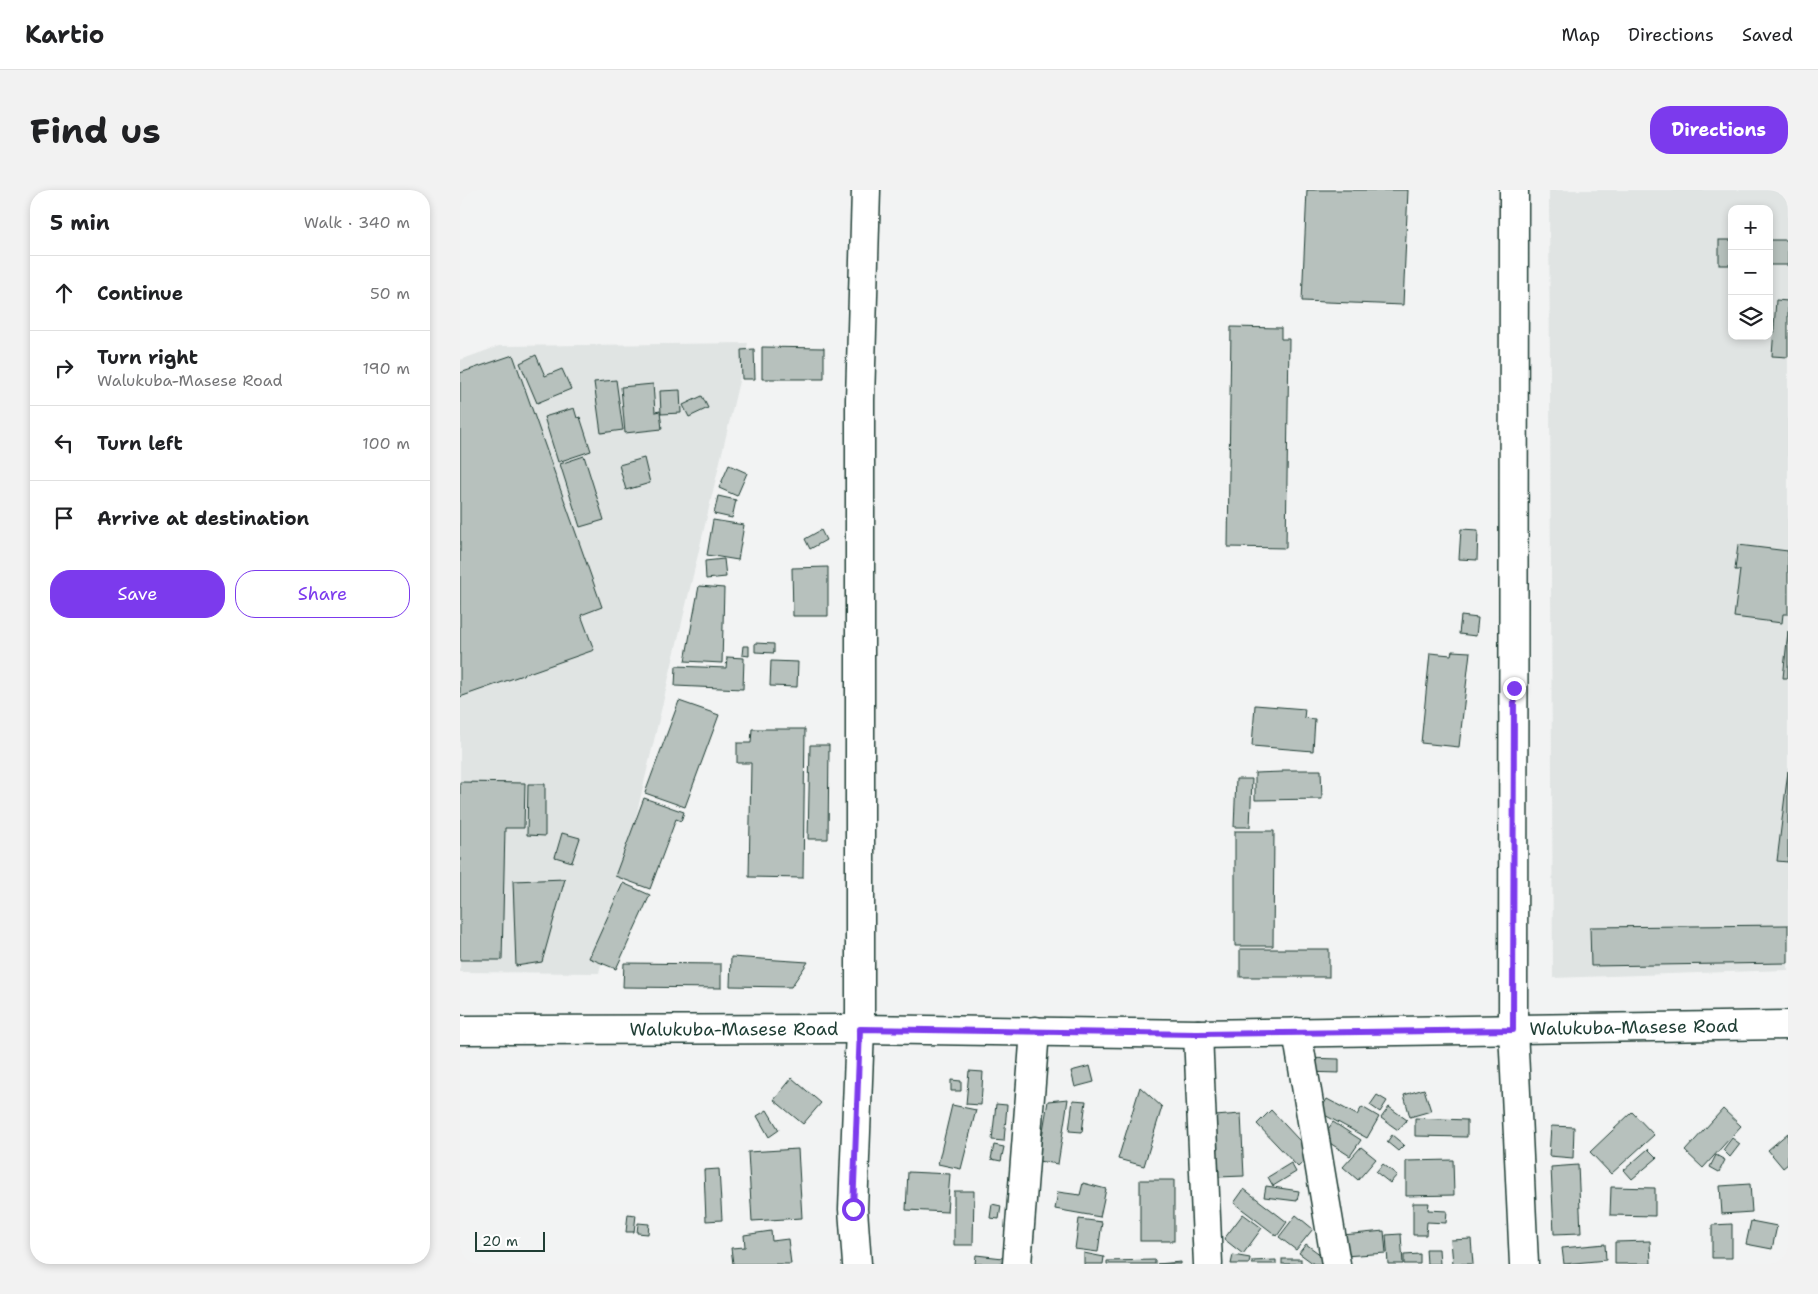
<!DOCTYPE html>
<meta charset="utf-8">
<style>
body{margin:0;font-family:"Shantell Sans",sans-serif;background:#f2f2f2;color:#202124}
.controls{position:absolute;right:15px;top:15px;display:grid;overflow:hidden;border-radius:10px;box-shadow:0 2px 8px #0003}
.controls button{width:45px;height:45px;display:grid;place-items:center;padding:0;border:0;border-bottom:1px solid #e0e0e0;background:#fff;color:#202124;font:25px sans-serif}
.scale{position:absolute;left:15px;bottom:12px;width:70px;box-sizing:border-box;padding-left:5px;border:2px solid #1f3d34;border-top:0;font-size:14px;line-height:18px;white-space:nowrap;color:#1f3d34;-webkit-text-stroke:4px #fff;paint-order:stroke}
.stop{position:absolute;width:15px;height:15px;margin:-11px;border:4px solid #7c3aed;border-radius:50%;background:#fff}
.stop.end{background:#7c3aed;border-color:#fff;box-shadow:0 1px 5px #0008}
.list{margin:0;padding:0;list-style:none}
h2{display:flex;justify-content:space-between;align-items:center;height:65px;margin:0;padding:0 20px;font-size:21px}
h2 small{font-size:16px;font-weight:400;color:#757577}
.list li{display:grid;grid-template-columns:32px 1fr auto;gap:15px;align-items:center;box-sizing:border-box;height:75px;padding:0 20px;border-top:1px solid #e0e0e0}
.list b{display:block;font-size:19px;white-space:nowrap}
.list p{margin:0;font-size:16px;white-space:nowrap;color:#757577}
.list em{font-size:16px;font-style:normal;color:#757577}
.actions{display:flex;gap:10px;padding:15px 20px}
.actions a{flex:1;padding:11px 0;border:1px solid #7c3aed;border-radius:20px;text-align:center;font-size:18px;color:#7c3aed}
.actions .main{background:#7c3aed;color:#fff}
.icon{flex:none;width:28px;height:28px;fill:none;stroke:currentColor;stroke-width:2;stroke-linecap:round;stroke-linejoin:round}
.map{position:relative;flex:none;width:1328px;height:1074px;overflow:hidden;border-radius:20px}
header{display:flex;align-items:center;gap:30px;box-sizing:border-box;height:70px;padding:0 25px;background:#fff;border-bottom:1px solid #e0e0e0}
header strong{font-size:24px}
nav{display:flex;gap:28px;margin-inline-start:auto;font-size:18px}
.intro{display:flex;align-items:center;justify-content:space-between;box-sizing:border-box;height:120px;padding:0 30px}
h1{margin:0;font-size:35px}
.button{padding:12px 22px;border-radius:20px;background:#7c3aed;color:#fff;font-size:18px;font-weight:700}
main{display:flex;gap:30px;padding:0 30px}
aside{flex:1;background:#fff;border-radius:20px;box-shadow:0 2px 8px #0003}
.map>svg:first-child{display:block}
.built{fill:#e0e4e3;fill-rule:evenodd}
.building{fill:#b7c1bd;stroke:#1f3d34}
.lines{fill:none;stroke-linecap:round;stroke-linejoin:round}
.minor-casing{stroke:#1f3d34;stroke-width:31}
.minor{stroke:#fff;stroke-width:28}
.route{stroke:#7c3aed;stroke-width:6}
.labels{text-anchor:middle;stroke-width:5;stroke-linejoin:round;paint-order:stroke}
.street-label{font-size:18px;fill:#1f3d34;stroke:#fff}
</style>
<header>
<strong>Kartio</strong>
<nav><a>Map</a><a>Directions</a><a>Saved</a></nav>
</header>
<div class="intro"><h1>Find us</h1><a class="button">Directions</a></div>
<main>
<aside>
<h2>5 min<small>Walk · 340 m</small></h2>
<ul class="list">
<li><svg class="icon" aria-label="ahead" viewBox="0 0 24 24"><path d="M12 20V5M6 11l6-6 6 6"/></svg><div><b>Continue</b></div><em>50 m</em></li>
<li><svg class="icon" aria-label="right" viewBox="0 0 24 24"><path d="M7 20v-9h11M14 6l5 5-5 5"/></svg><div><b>Turn right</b><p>Walukuba-Masese Road</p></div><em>190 m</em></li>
<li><svg class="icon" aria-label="left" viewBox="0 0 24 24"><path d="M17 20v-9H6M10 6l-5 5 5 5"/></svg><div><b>Turn left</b></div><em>100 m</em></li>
<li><svg class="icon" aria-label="arrive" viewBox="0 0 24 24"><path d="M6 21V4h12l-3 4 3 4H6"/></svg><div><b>Arrive at destination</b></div></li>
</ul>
<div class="actions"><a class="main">Save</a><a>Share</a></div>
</aside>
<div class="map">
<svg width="1328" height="1074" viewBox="0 0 1328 1074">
<rect width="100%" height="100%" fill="#f2f3f3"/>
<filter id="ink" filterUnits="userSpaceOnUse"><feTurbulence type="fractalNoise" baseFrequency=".02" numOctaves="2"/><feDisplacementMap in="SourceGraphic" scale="10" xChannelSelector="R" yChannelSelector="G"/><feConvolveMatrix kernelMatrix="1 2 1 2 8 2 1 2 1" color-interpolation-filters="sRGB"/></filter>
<g filter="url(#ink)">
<g class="built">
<path d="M1089,0h239v780l-235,8zM1272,19h37v127h-37z"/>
<path d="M288,153l-149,630 -139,-1v-612l39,-14z"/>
</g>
<g class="building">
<path d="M847,0h101l-5,115 -101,-4z"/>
<rect x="1259" y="50" width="13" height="25"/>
<rect x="1309" y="50" width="19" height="25"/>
<path d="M1316,110l12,1v56l-16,-1z"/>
<path d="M771,137l50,1v11h8l-3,209 -58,-1z"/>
<path d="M302,157l62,1v31h-62z"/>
<path d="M294,159l1,30h-13l-1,-29z"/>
<path d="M53,165l89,252 -21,8 13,35 -134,47v-324z"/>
<path d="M76,165l9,21 17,-7 9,20 -34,14 -17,-40z"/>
<path d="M156,190l7,50 -22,3 -7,-51z"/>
<path d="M193,194l2,28 5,-1 2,18 -37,4 -4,-46z"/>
<path d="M220,200l1,23 -20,1 -1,-23z"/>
<path d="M242,206l6,12 -19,9 -6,-12z"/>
<path d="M114,218l3,10 3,-1 11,34 -33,11 -14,-45z"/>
<path d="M124,266l20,64 -24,7 -20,-63z"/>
<path d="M184,268l6,25 -24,7 -7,-25z"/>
<path d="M269,275l18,8 -10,23 -18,-8z"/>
<path d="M258,306l18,4 -4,18 -18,-4z"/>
<path d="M253,330l31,5 -6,35 -31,-5z"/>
<path d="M1001,339l17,1 -1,30 -18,-1z"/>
<path d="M361,340l5,10 -16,9 -5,-10z"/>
<path d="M1278,355l50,6v63h-5l-1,9 -48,-6 6,-47h-5z"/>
<path d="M264,369l2,18 -20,2 -1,-18z"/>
<path d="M368,377v49h-35l-1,-48z"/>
<path d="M239,396l25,2 -2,75 -37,-2z"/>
<path d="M1001,426l17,2 -2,18 -17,-2z"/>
<path d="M1328,441v47h-5z"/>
<path d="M295,453l19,1v9l-19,-1z"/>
<path d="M283,456h6v10l-7,-1z"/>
<path d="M992,461l18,1 -11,95 -38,-4 9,-90 21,2z"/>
<path d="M267,467l17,1 -1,31 -68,-3 1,-20 50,2z"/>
<path d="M311,471l27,1 -1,25 -27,-1z"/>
<path d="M219,511l40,14 -34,92 -40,-14z"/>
<path d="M795,515l50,4 -1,9 11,1 -2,32 -61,-5z"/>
<path d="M292,539h53l-2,149 -54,-1 2,-114h-14v-20h14z"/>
<path d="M350,555h19l-1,94h-20z"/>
<path d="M823,580h38l1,29 -67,1v-27l28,-1z"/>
<path d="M1328,581v91l-11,-1z"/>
<path d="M776,589h16l-2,48h-16z"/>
<path d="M0,592l65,1 -1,45h-19l-3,132h-42z"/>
<path d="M68,594h17v52l-18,-1z"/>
<path d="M184,608l40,14 -3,9 -5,-2 -26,70 -35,-13z"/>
<path d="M775,641h39l-1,115h-38z"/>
<path d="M102,643l18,5 -8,24 -17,-5z"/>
<path d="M105,689l-23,83 -26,4 -3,-85z"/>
<path d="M163,693l27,12 -34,74 -27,-11z"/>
<path d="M1328,735v38l-197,3 -1,-39z"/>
<rect x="780" y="759" width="89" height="28"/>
<path d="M271,767l77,5 -17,25 -61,-1z"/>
<path d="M164,773l97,1v24l-98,-1z"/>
<path d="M846,868l33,1v14l-34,-1z"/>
<path d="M630,876l4,16 -19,5 -4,-16z"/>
<path d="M509,881l14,1 -2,33 -15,-1z"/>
<path d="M332,888l29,25 -18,21 -29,-24z"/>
<path d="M491,890l10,1v10h-10z"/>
<path d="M680,897l22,20 -18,59 -26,-7z"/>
<path d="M964,899l7,22 -21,6 -6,-22z"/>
<path d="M917,905l10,6 -7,11 -10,-7z"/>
<path d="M608,909l-10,65 -20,-3 10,-60z"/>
<path d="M867,909l30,16 5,-8 17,10 -12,21 -48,-26z"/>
<path d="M613,910l13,1 -4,31 -13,-1z"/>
<path d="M536,914l11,1 -3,36 -12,-1z"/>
<path d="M492,915l24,5 -15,59 -23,-5z"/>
<path d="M929,917l18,13 -9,10 -17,-12z"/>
<path d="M1263,919l18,17 -38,42 -18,-17z"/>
<path d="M307,920l12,20 -10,7 -12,-21z"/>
<path d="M811,920l41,44 -14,13 -41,-43z"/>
<path d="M1172,922l22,23 -43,39 -21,-22z"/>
<path d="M781,924l3,62 -26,1 -3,-61z"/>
<path d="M955,928l52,2v17l-52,-1z"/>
<path d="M873,932l28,18 -11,16 -28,-18z"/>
<path d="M1091,936l23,1 -1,31 -24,-2z"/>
<path d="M1328,943v31l-5,4 -15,-18z"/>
<path d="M932,945l12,10 -6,6 -11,-9z"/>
<path d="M1272,948l8,6 -10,13 -7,-7z"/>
<path d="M534,955l10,2 -3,14 -10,-2z"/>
<path d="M901,957l15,12 -18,21 -15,-13z"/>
<path d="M338,959l4,69 -50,3 -4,-69z"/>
<path d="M1188,959l9,9 -25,21 -8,-9z"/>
<path d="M1256,965l9,5 -6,12 -9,-5z"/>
<path d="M993,970l1,35 -48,1v-35z"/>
<path d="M831,973l5,9 -23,14 -5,-9z"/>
<path d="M923,974l14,11 -7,8 -14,-11z"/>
<path d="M1118,975l3,68 -27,1 -3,-67z"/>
<path d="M259,979l3,51 -16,1 -2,-51z"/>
<path d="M448,982l42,2 -3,38 -41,-2z"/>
<rect x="680" y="990" width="34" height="61"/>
<path d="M623,993l23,6 -6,28 -45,-8 3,-17 22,3z"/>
<path d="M1290,994l2,28 -30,2 -2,-28z"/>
<path d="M806,996l33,5 -2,10 -33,-4z"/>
<path d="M1151,997l44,1v28l-45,-1z"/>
<path d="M784,999l43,33 -10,14 -43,-33z"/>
<path d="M494,1001h20l-1,54h-19z"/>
<path d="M953,1013h16l-1,7 19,1 -1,12 -19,-1 -1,13h-13z"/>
<path d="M532,1014l9,2 -2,13 -9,-1z"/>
<path d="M168,1024l8,1 -2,17h-8z"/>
<path d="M783,1024l19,14 -19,26 -19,-15z"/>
<path d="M836,1025l17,14 -17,21 -17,-13z"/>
<path d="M619,1029l23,3 -4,30 -23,-3z"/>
<path d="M1291,1031l26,5 -5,23 -26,-5z"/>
<path d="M178,1033l11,1 -1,10 -11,-1z"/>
<path d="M1272,1034v34h-20v-33z"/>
<path d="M311,1041l1,10 16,-2 3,25h-58l-2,-16 14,-1 -1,-12z"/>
<path d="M924,1041l2,22 -41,3 -2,-21z"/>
<path d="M941,1044l2,30h-15l-2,-29z"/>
<path d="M1011,1049l2,25h-20l-2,-24z"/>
<path d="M1190,1051l1,23h-36v-22z"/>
<path d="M846,1054l19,14 -4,6h-7l-15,-11z"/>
<path d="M1145,1054l1,16 -42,4 -2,-16z"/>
<path d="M966,1059h13l1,15h-13z"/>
<path d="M624,1063l20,4 -1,7h-19z"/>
<path d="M960,1064v10h-16v-9z"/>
<path d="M516,1065l27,3 -1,6h-27z"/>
<path d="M773,1065l17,3 -1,6h-18z"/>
<rect x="822" y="1069" width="19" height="5"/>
<path d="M695,1070v4h-48v-3z"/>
<path d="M816,1070v4h-24v-3z"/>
<path d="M721,1072v2h-24z"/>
</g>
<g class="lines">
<g class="minor-casing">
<g id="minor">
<path d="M1054,0l-1,839 11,235"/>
<path id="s1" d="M0,840l400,-1 338,5 590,-9"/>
<path d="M837,842l39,232"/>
<path d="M738,844l10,230"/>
<path d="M397,1074l-4,-55 7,-180v-629l6,-210"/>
<path d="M557,1074l18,-233"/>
</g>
</g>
<use href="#minor" class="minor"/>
</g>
</g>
<g class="lines" filter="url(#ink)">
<path class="route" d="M393,1019l7,-180 338,5 315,-4 1,-342"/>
</g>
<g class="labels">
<g class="street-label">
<text dy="6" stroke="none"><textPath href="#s1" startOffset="1174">Walukuba-Masese Road</textPath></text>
<text dy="6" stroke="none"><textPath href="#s1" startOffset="274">Walukuba-Masese Road</textPath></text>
</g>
</g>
</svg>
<div class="controls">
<button>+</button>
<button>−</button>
<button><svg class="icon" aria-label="layers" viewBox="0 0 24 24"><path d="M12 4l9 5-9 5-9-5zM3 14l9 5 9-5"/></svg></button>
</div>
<div class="scale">20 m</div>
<div class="stop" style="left:393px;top:1019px"></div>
<div class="stop end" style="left:1054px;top:498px"></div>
</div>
</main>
